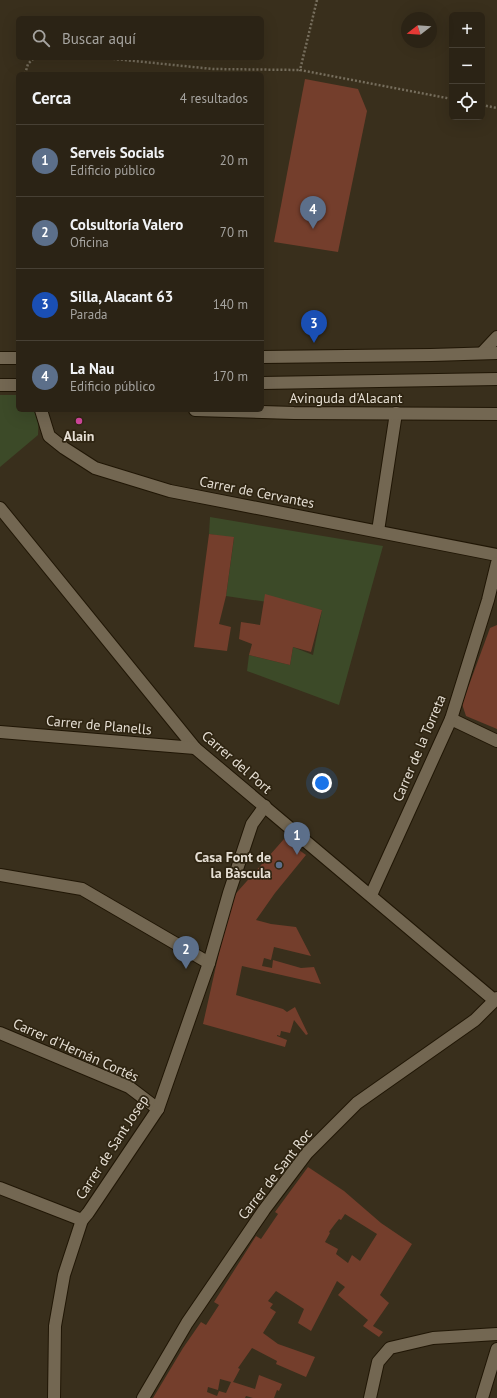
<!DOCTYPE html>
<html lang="es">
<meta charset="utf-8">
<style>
body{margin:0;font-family:"PT Sans",sans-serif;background:#332b1e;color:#f1f3f6}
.controls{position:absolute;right:12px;top:12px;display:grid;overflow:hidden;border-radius:6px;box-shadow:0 4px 16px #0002}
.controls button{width:36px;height:36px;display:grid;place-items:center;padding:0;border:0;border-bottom:1px solid #474034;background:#2b2315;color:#f1f3f6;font:20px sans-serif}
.compass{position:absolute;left:401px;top:12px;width:36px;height:36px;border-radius:50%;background:#2b2315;box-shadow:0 4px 16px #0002;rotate:253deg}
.you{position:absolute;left:322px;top:783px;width:14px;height:14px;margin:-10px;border:3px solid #fff;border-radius:50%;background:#1a73e8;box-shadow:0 0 0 6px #1a73e833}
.badge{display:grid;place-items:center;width:26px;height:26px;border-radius:50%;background:#f3a442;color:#fff;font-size:13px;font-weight:700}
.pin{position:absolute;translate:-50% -33px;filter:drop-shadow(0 1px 2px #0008)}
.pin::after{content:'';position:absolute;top:21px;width:14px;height:12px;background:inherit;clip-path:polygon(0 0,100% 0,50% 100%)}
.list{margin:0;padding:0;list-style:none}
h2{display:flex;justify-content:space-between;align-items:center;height:52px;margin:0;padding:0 16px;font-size:17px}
h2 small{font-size:13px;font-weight:400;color:#a6a4a0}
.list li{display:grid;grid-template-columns:26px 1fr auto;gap:12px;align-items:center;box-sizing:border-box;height:72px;padding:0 16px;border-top:1px solid #474034}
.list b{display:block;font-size:15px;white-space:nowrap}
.list p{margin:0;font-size:13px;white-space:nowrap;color:#a6a4a0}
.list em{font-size:13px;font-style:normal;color:#a6a4a0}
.icon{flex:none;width:22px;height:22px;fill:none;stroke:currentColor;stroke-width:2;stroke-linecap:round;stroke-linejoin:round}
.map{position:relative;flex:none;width:497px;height:1398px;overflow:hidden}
.search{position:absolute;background:#2b2315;box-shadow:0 4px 16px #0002;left:16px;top:16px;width:248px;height:44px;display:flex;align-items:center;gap:10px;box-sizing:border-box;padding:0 14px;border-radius:6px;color:#a6a4a0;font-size:15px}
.panel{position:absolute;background:#2b2315;box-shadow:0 4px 16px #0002;left:16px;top:72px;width:248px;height:340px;border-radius:6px}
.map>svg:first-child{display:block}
.green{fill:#3c4a28}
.building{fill:#743e2c;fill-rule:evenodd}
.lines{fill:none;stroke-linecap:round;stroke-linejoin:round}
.service-casing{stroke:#201605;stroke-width:14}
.pedestrian-casing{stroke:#201605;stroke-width:14}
.minor-casing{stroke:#201605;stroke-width:14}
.secondary-casing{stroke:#201605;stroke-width:14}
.path{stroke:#766e5d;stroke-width:2.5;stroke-dasharray:2 2;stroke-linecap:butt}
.service{stroke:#736752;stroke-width:12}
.pedestrian{stroke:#736752;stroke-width:12}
.minor{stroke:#736752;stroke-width:12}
.secondary{stroke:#736752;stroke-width:12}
.hotel-dot{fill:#d1479c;stroke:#2f2512;stroke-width:1.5}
.service-dot{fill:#5c6f8a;stroke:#2f2512;stroke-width:1.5}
.labels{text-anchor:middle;stroke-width:3.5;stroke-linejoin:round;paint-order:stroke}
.street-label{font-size:14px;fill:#e6dfd4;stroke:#2f2512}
.poi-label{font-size:14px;font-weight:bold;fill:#e6dfd4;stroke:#2f2512}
</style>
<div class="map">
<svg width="497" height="1398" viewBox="0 0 497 1398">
<rect width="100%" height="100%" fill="#392f1c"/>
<g class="green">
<path d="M0,395h18v15h21l-1,25 -38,32z"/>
<path d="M210,517l173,29 -44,159 -92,-34 2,-16 41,10 3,-18 20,8 9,-45 -96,-14 8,-58 -25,-4z"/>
</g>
<g class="building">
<path d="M305,79l53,10 9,22 -29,141 -64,-10z"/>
<path d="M209,534l25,3 -8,59 -7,28 12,3 -4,24 -33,-4z"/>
<path d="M265,594l57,16 -11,42 -18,-5 -3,18 -41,-10 3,-11 -13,-5 2,-17 19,3z"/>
<path d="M497,625v104l-31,-13 -4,-12 28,-76z"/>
<path d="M284,839l22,16 -31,38 -19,27 15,4 25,3 15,29 -37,-9 -3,13 -7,-2 -2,8 10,2 1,-8 28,8 13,-1 7,17 -79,-18 -6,29 47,14 4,3 8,-5 13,27 -2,1 -12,-15 -4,13 -9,-2 -1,5 -3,-1v1l10,4 -2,7 -82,-23 28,-125z"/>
<path d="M308,1167l36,24 37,32 31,21 -32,51 9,8 -16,23 10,6 -4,5 -16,-11 5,-6 -30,-25 7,-8 -8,-6 -26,50 -13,-8 6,-14 -28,-18 -8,10 5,3 -3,4 6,4 -13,21 15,11 37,13 -9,20 -30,-13 1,-3 -25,-13 -14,20 2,1 -7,13 22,7 4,-14 23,9 -3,7 -2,-1 -3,8h-21l-7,-2 -1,2h-92l30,-50 18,-26 5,3 13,-20 -5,-3 42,-66 5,3 17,-25 -3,-2zM345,1214l32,20 -17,27 -8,-6 -4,8 -12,-9 2,-5 -13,-7 5,-9 -1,-1 6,-8 4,-5 2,1zM220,1379l11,3 -5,11 -7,-2 -2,5 -10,-4 1,-5 10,3z"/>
</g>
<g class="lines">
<g class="service-casing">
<g id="service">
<path d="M482,353l15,-16"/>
<path d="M378,531l18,-118"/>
</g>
</g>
<g class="pedestrian-casing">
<path id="pedestrian" d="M54,1398l1,-72 9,-51 18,-55"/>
</g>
<g class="minor-casing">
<g id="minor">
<path d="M41,410l8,26 15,12 31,20 75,23 327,64"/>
<path d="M195,410l99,3 203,1"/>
<path d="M0,508l195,240 299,252"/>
<path d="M451,719l46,22"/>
<path d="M0,732l195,16"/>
<path d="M0,875l82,14 127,74"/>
<path d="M371,895l80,-176 37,-119 9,-37"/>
<path d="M0,1033l129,54 29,22"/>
<path d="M0,1188l82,32 6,-7 70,-104 51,-146 20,-70 23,-69 13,-18"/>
<path d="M143,1398l44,-75 77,-113 43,-57 50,-50 118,-83 22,-22"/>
<path d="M370,1398l8,-36 12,-14 43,-10 64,-4"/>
<path d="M482,1398l15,-49"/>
</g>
</g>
<g class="secondary-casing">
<g id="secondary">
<path d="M262,357l169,-2 66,-2"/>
<path d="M0,358h18"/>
<path d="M262,383l235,-4"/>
<path d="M0,385h18"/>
</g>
</g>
<g class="path">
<path d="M317,0l-17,70 152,29"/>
<path d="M105,58l108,11 87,1"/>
<path d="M25,74l3,-10 6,-6"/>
<path d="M482,105l15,3"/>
</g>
<use href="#service" class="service"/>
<use href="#pedestrian" class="pedestrian"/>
<use href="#minor" class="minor"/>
<use href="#secondary" class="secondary"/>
</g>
<circle class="hotel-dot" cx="79" cy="421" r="4"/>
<circle class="service-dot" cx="279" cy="865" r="4"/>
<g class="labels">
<g class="street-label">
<text x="346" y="403">Avinguda d'Alacant</text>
<text transform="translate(257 492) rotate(11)" y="5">Carrer de Cervantes</text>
<text transform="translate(99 725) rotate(5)" y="5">Carrer de Planells</text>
<text transform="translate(419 748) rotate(-67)" y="5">Carrer de la Torreta</text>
<text transform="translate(237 762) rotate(41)" y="5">Carrer del Port</text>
<text transform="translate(76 1050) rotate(24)" y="5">Carrer d'Hernán Cortés</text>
<text transform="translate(112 1147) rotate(-57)" y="5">Carrer de Sant Josep</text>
<text transform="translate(275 1174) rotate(-52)" y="5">Carrer de Sant Roc</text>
</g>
<g class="poi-label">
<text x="79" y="441">Alain</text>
<text x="271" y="862" text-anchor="end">Casa Font de<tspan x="271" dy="16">la Bàscula</tspan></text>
</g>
</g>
</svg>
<div class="controls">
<button>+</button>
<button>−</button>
<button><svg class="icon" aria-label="locate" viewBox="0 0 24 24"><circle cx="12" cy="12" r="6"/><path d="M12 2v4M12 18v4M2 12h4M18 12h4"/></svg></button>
</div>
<svg class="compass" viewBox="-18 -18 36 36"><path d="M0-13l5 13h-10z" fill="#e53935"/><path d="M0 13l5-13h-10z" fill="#a6a4a0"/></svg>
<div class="you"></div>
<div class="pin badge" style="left:297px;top:855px;background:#5c6f8a">1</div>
<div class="pin badge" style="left:186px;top:969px;background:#5c6f8a">2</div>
<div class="pin badge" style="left:314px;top:343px;background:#1a4fb4">3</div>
<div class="pin badge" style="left:313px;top:229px;background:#5c6f8a">4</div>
<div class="search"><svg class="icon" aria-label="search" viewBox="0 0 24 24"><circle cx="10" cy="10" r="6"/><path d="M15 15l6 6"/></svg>Buscar aquí</div>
<section class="panel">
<h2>Cerca<small>4 resultados</small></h2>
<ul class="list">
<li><span class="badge" style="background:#5c6f8a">1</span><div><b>Serveis Socials</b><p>Edificio público</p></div><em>20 m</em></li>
<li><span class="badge" style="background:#5c6f8a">2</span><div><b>Colsultoría Valero</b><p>Oficina</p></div><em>70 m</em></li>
<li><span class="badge" style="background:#1a4fb4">3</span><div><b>Silla, Alacant 63</b><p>Parada</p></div><em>140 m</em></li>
<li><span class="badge" style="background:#5c6f8a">4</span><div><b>La Nau</b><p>Edificio público</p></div><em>170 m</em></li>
</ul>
</section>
</div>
